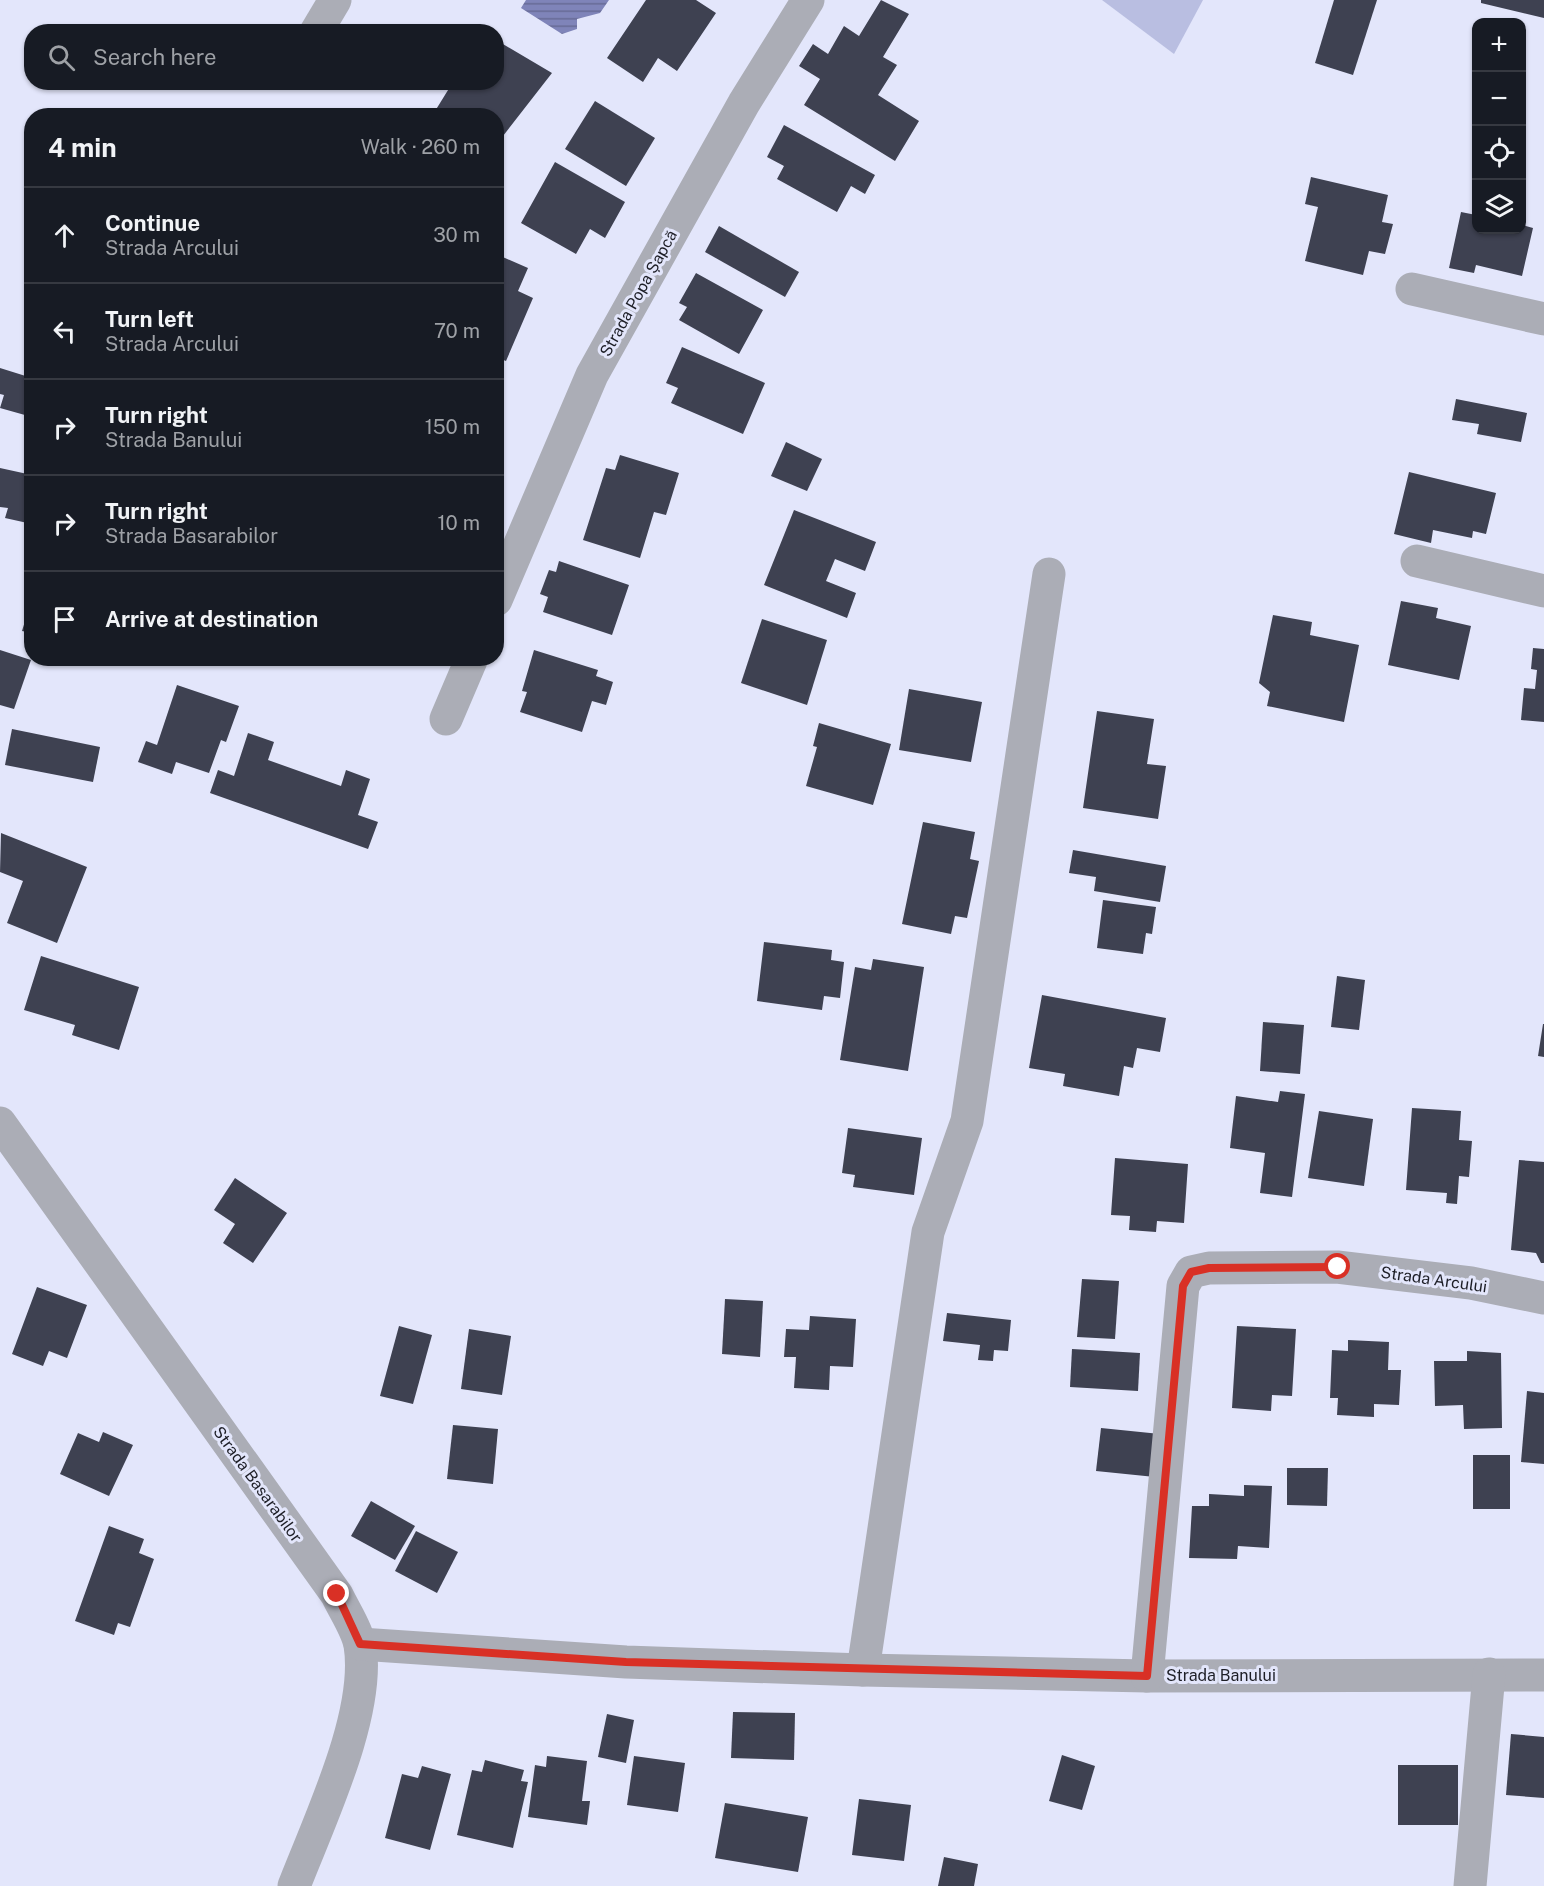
<!DOCTYPE html>
<meta charset="utf-8">
<style>
body{margin:0;font-family:"Public Sans",sans-serif;background:#242831;color:#f1f3f6}
.controls{position:absolute;right:18px;top:18px;display:grid;overflow:hidden;border-radius:12px;box-shadow:0 2px 4px #0004}
.controls button{width:54px;height:54px;display:grid;place-items:center;padding:0;border:0;border-bottom:2px solid #363941;background:#171b24;color:#f1f3f6;font:30px sans-serif}
.stop{position:absolute;width:18px;height:18px;margin:-14px;border:4px solid #d93025;border-radius:50%;background:#fff}
.stop.end{background:#d93025;border-color:#fff;box-shadow:0 2px 6px #0008}
.list{margin:0;padding:0;list-style:none}
h2{display:flex;justify-content:space-between;align-items:center;height:78px;margin:0;padding:0 24px;font-size:26px}
h2 small{font-size:20px;font-weight:400;color:#9ea1a6}
.list li{display:grid;grid-template-columns:39px 1fr auto;gap:18px;align-items:center;box-sizing:border-box;height:96px;padding:0 24px;border-top:2px solid #363941}
.list b{display:block;font-size:22px;white-space:nowrap}
.list p{margin:0;font-size:20px;white-space:nowrap;color:#9ea1a6}
.list em{font-size:20px;font-style:normal;color:#9ea1a6}
.icon{flex:none;width:33px;height:33px;fill:none;stroke:currentColor;stroke-width:2;stroke-linecap:round;stroke-linejoin:round}
.map{position:relative;flex:none;width:1544px;height:1886px;overflow:hidden}
.search{position:absolute;background:#171b24;box-shadow:0 2px 4px #0004;left:24px;top:24px;width:480px;height:66px;display:flex;align-items:center;gap:15px;box-sizing:border-box;padding:0 21px;border-radius:24px;color:#9ea1a6;font-size:22px}
.panel{position:absolute;background:#171b24;box-shadow:0 2px 4px #0004;left:24px;top:108px;width:480px;height:558px;border-radius:24px}
.map>svg:first-child{display:block}
.green{fill:#b9bee1}
.water{fill:url(#water-rules)}
.building{fill:#3e4151}
.lines{fill:none;stroke-linecap:round;stroke-linejoin:round}
.minor{stroke:#abadb6;stroke-width:33}
.route{stroke:#d93025;stroke-width:8}
.labels{text-anchor:middle;stroke-width:6;stroke-linejoin:round;paint-order:stroke}
.street-label{font-size:16px;fill:#1d1e26;stroke:#e3e6fb}
</style>
<div class="map">
<svg width="1544" height="1886" viewBox="0 0 1544 1886">
<defs>
<pattern id="water-rules" width="6" height="5" patternUnits="userSpaceOnUse" patternTransform="scale(1.5)"><rect width="6" height="5" fill="#7f84b9"/><path d="M0 2.5h6" fill="none" stroke="#676b96"/></pattern>
</defs>
<rect width="100%" height="100%" fill="#e3e6fb"/>
<path class="green" d="M1102,0h101l-29,54z"/>
<path class="water" d="M526,0h83l-9,13 -23,6v10l-15,5 -41,-26z"/>
<g class="building">
<path d="M646,0h50l20,13 -39,58 -19,-13 -15,24 -36,-24z"/>
<path d="M881,0l28,14 -26,43 14,8 -19,30 41,26 -24,40 -91,-56 16,-26 -21,-13 14,-22 15,10 16,-28 15,10z"/>
<path d="M1334,0h43l-24,75 -38,-12z"/>
<path d="M1481,0h63v18l-63,-15z"/>
<path d="M496,40l56,33 -56,72v-29h-64l21,-34h43z"/>
<path d="M595,101l60,37 -29,48 -61,-37z"/>
<path d="M784,125l91,50 -10,19 -14,-8 -14,26 -60,-33 7,-13 -17,-9z"/>
<path d="M555,162l70,40 -20,36 -15,-9 -14,25 -55,-31z"/>
<path d="M1311,177l77,18 -6,27 11,2 -8,30 -16,-3 -6,24 -58,-14 13,-54 -13,-3z"/>
<path d="M1461,212l15,3v15h46v-5l11,3 -11,48 -46,-11 -2,8 -25,-5z"/>
<path d="M719,226l80,46 -14,25 -80,-45z"/>
<path d="M496,254l32,14 -10,23 15,7 -27,63 -10,-4z"/>
<path d="M696,273l67,37 -24,44 -60,-34 8,-13 -8,-4z"/>
<path d="M682,347l83,36 -22,51 -72,-31 7,-15 -12,-5z"/>
<path d="M0,368l32,10v39l-32,-9 4,-13 -4,-1z"/>
<path d="M1456,399l71,14 -6,29 -44,-8 2,-10 -27,-4z"/>
<path d="M786,442l36,17 -15,32 -36,-15z"/>
<path d="M620,455l59,18 -13,42 -12,-3 -14,46 -57,-18 23,-72 9,2z"/>
<path d="M0,468l32,7v49l-27,-6 3,-10 -8,-1z"/>
<path d="M1409,472l87,21 -10,41 -13,-3 -1,7 -39,-8 -2,13 -37,-9z"/>
<path d="M794,510l82,32 -11,29 -30,-12 -9,22 30,12 -9,25 -83,-33z"/>
<path d="M559,561l70,24 -17,50 -69,-23 5,-15 -8,-3 9,-24 7,2z"/>
<path d="M31,582h1v51l-10,-2 8,-26 -6,-2z"/>
<path d="M1401,601l37,7 -2,10 35,8 -12,54 -71,-15z"/>
<path d="M1273,615l39,7 -2,13 49,10 -15,77 -77,-16 3,-14 -11,-9z"/>
<path d="M762,619l65,21 -20,65 -66,-22z"/>
<path d="M1533,648l11,1v73l-23,-2 3,-32 11,1 2,-19 -6,-1z"/>
<path d="M0,650l31,10 -17,49 -14,-4z"/>
<path d="M534,650l64,20 -2,6 17,6 -7,23 -14,-4 -10,31 -62,-20 7,-20 -5,-1z"/>
<path d="M177,685l62,21 -13,36 -5,-2 -12,33 -33,-11 -4,12 -34,-12 8,-21 11,4z"/>
<path d="M909,689l73,13 -11,60 -72,-12z"/>
<path d="M1097,711l57,8 -7,45 19,2 -8,53 -75,-11z"/>
<path d="M819,723l72,21 -18,61 -67,-19 11,-39 -4,-1z"/>
<path d="M12,729l88,18 -7,35 -88,-17z"/>
<path d="M248,733l26,9 -6,18 73,26 5,-16 24,9 -12,36 20,7 -10,27 -158,-56 8,-23 16,6z"/>
<path d="M923,822l52,10 -5,27 9,2 -12,57 -12,-2 -4,18 -49,-10z"/>
<path d="M1,833l86,34 -30,76 -50,-20 16,-42 -23,-9z"/>
<path d="M1073,850l93,16 -6,36 -66,-11 2,-14 -27,-4z"/>
<path d="M1103,900l53,7 -4,27 -6,-1 -3,21 -46,-6z"/>
<path d="M764,942l68,8 -1,10 13,2 -4,36 -16,-2 -2,14 -65,-9z"/>
<path d="M41,956l98,31 -20,63 -47,-15 3,-10 -51,-15z"/>
<path d="M873,959l51,8 -16,104 -68,-11 15,-93 16,3z"/>
<path d="M1337,976l28,4 -6,50 -28,-3z"/>
<path d="M1042,995l124,23 -6,34 -23,-4 -4,20 -9,-2 -5,30 -56,-10 2,-12 -36,-6z"/>
<path d="M1263,1022l41,3 -4,49 -40,-3z"/>
<path d="M1543,1024h1v33l-6,-1z"/>
<path d="M1280,1091l25,3 -13,103 -32,-4 5,-40 -35,-5 6,-52 42,6z"/>
<path d="M1412,1108l49,3 -2,29 13,1 -3,36 -10,-1 -2,28 -11,-1 1,-10 -41,-3z"/>
<path d="M1319,1111l54,8 -9,67 -56,-8z"/>
<path d="M848,1128l74,10 -8,57 -61,-8 2,-12 -13,-2z"/>
<path d="M1115,1158l73,6 -4,59 -27,-2 -1,11 -27,-2 1,-14 -19,-1z"/>
<path d="M1519,1160l25,2v101h-3l-5,-10 -25,-3z"/>
<path d="M235,1178l52,35 -34,50 -30,-20 12,-19 -21,-14z"/>
<path d="M1082,1279l37,2 -4,58 -38,-2z"/>
<path d="M37,1287l50,18 -20,53 -18,-7 -6,15 -31,-12z"/>
<path d="M725,1299l38,2 -3,56 -38,-3z"/>
<path d="M947,1313l64,7 -3,31 -14,-1 -1,11 -15,-1 2,-15 -37,-4z"/>
<path d="M810,1316l46,3 -3,48 -23,-1 -1,24 -35,-2 2,-31h-12l2,-28 23,1z"/>
<path d="M399,1326l33,9 -19,69 -33,-8z"/>
<path d="M1237,1326l59,3 -4,67 -20,-1 -1,16 -39,-3z"/>
<path d="M469,1329l42,7 -9,59 -41,-6z"/>
<path d="M1348,1340l41,2 -1,28h13l-2,35 -25,-1v13l-37,-2 1,-17h-8l2,-48 16,1z"/>
<path d="M1072,1349l68,4 -2,38 -68,-4z"/>
<path d="M1467,1351l34,2 1,75 -38,1 -1,-24 -28,1 -1,-45h33z"/>
<path d="M1527,1391l17,2v71l-23,-2z"/>
<path d="M453,1425l45,4 -5,55 -46,-5z"/>
<path d="M1101,1428l59,6 -5,43 -59,-6z"/>
<path d="M103,1432l30,13 -24,51 -49,-22 18,-41 21,9z"/>
<rect x="1473" y="1455" width="37" height="54"/>
<path d="M1287,1468h41l-1,38 -40,-1z"/>
<path d="M1244,1485l28,1 -3,62 -31,-2 -1,13 -48,-1 3,-52h17v-12l35,2z"/>
<path d="M371,1501l44,25 -20,34 -44,-24z"/>
<path d="M109,1526l35,13 -5,14 15,6 -24,68 -12,-4 -4,12 -39,-14z"/>
<path d="M416,1531l42,21 -21,41 -42,-22z"/>
<path d="M733,1712l62,1 -1,47 -63,-2z"/>
<path d="M607,1714l27,6 -8,43 -28,-6z"/>
<path d="M1511,1734l33,3v61l-38,-3z"/>
<path d="M1062,1755l33,11 -13,44 -33,-9z"/>
<path d="M547,1756l40,5 -5,40h8l-3,24 -59,-8 7,-52 11,2z"/>
<path d="M634,1756l51,7 -7,49 -51,-7z"/>
<path d="M485,1760l39,10 -3,11 7,1 -15,66 -56,-13 15,-65 10,2z"/>
<rect x="1398" y="1765" width="60" height="60"/>
<path d="M422,1766l29,8 -21,76 -45,-12 17,-64 16,4z"/>
<path d="M859,1799l52,6 -7,56 -52,-6z"/>
<path d="M725,1803l83,14 -10,55 -83,-14z"/>
<path d="M944,1857l34,7 -4,22h-36z"/>
</g>
<g class="lines">
<g class="minor">
<path d="M316,32l19,-32"/>
<path d="M1412,289l132,30"/>
<path d="M1417,561l127,30"/>
<path d="M496,600l96,-225 152,-272 64,-103"/>
<path d="M446,719l26,-61"/>
<path d="M0,1123l337,472c7,15 20,34 23,50 11,69 -41,176 -66,241"/>
<path d="M360,1644l266,18 237,8 284,6 397,-1"/>
<path d="M863,1670l65,-438 39,-111 82,-547"/>
<path d="M1147,1676l36,-390 8,-14 18,-4 128,-1 134,16 73,15"/>
<path d="M1470,1886l19,-212"/>
</g>
</g>
<g class="lines">
<path class="route" d="M337,1594l23,50 266,18 521,14 36,-390 8,-14 18,-4 129,-1"/>
</g>
<g class="labels">
<g class="street-label">
<text transform="translate(638 293) rotate(-61)" y="6">Strada Popa Șapcă</text>
<text transform="translate(1434 1279) rotate(8)" y="6">Strada Arcului</text>
<text transform="translate(258 1484) rotate(54)" y="6">Strada Basarabilor</text>
<text x="1221" y="1681">Strada Banului</text>
</g>
</g>
</svg>
<div class="controls">
<button>+</button>
<button>−</button>
<button><svg class="icon" aria-label="locate" viewBox="0 0 24 24"><circle cx="12" cy="12" r="6"/><path d="M12 2v4M12 18v4M2 12h4M18 12h4"/></svg></button>
<button><svg class="icon" aria-label="layers" viewBox="0 0 24 24"><path d="M12 4l9 5-9 5-9-5zM3 14l9 5 9-5"/></svg></button>
</div>
<div class="stop" style="left:1338px;top:1267px"></div>
<div class="stop end" style="left:337px;top:1594px"></div>
<div class="search"><svg class="icon" aria-label="search" viewBox="0 0 24 24"><circle cx="10" cy="10" r="6"/><path d="M15 15l6 6"/></svg>Search here</div>
<section class="panel">
<h2>4 min<small>Walk · 260 m</small></h2>
<ul class="list">
<li><svg class="icon" aria-label="ahead" viewBox="0 0 24 24"><path d="M12 20V5M6 11l6-6 6 6"/></svg><div><b>Continue</b><p>Strada Arcului</p></div><em>30 m</em></li>
<li><svg class="icon" aria-label="left" viewBox="0 0 24 24"><path d="M17 20v-9H6M10 6l-5 5 5 5"/></svg><div><b>Turn left</b><p>Strada Arcului</p></div><em>70 m</em></li>
<li><svg class="icon" aria-label="right" viewBox="0 0 24 24"><path d="M7 20v-9h11M14 6l5 5-5 5"/></svg><div><b>Turn right</b><p>Strada Banului</p></div><em>150 m</em></li>
<li><svg class="icon" aria-label="right" viewBox="0 0 24 24"><path d="M7 20v-9h11M14 6l5 5-5 5"/></svg><div><b>Turn right</b><p>Strada Basarabilor</p></div><em>10 m</em></li>
<li><svg class="icon" aria-label="arrive" viewBox="0 0 24 24"><path d="M6 21V4h12l-3 4 3 4H6"/></svg><div><b>Arrive at destination</b></div></li>
</ul>
</section>
</div>
